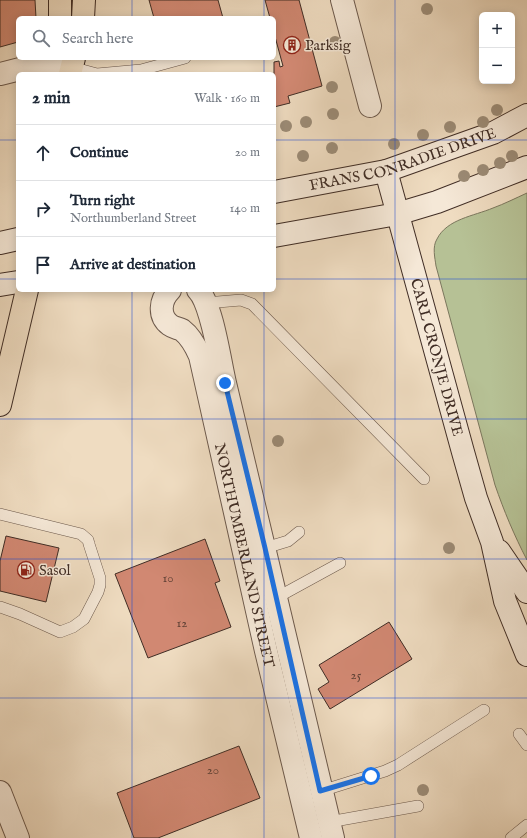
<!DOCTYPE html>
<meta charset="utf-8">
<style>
body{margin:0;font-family:"IM FELL English",serif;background:#f6f6f7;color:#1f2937}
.controls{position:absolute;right:12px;top:12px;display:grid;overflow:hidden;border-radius:6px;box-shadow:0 2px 10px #0003}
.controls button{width:36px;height:36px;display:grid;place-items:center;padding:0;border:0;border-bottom:1px solid #e0e1e3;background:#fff;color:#1f2937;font:20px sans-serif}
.stop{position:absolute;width:12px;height:12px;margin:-9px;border:3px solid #1a73e8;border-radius:50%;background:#fff}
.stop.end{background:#1a73e8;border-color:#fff;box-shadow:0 1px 4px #0008}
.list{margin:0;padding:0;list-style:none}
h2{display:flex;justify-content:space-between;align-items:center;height:52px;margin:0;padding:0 16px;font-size:17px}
h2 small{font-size:13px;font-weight:400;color:#747a83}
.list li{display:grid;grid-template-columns:26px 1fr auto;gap:12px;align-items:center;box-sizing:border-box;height:56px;padding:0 16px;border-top:1px solid #e0e1e3}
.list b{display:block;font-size:15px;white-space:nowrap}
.list p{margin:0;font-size:13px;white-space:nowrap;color:#747a83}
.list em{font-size:13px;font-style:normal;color:#747a83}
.icon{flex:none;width:22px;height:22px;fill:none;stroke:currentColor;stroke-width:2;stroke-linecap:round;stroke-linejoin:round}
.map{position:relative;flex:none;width:527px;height:838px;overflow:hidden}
.search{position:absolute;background:#fff;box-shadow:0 2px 10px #0003;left:16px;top:16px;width:260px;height:44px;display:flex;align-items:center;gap:10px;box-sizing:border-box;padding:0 14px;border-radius:6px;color:#747a83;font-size:15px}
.panel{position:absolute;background:#fff;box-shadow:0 2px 10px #0003;left:16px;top:72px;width:260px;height:220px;border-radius:6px}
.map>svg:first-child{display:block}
.green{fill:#b6c195;stroke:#7b775d}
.building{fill:#d18872;stroke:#402d25}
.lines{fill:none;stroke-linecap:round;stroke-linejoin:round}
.lane-casing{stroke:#6c594c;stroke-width:12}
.street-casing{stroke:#6c594c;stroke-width:24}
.secondary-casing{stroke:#402d25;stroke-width:24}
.primary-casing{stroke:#402d25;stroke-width:24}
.lane{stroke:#f5e8d7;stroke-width:11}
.street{stroke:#f5e8d7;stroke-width:22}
.secondary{stroke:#f5e8d7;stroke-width:22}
.primary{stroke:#efdcc1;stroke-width:22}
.tree{fill:#9c8c77}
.route{stroke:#1a73e8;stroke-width:5}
.grid{fill:none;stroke:#1d4ed8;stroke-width:1;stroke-opacity:0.55}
.labels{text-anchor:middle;stroke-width:3;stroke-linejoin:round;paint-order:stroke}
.number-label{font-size:13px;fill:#644438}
.poi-label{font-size:15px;fill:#402d25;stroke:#f5e8d7;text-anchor:start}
.street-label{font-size:15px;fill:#402d25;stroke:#f5e8d7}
</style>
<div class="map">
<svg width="527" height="838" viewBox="0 0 527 838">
<rect width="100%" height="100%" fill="#efdcc1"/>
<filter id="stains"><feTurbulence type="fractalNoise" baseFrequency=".005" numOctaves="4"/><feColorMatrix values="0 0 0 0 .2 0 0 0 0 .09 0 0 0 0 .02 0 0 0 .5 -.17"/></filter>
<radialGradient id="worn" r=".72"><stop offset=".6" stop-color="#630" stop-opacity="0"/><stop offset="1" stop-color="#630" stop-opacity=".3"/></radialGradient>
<path class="green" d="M527,193v367c-13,-25 -23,-49 -32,-75l-59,-219c-1,-8 -4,-19 1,-27 10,-20 37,-23 56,-31 11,-4 23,-10 34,-15z"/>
<g class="building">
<path d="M0,0h35l1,18h-18v24l-18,5z"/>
<path d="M149,0h69l5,18h-69z"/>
<path d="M265,0h34l23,86 -34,10 2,7 -16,4v-45l5,-1 1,6 3,-1 -9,-33v-15h-4z"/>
<path d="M6,536l53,12 -13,54 -46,-11v-30z"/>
<path d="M205,539l15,42 -5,2 16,44 -83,31 -33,-84z"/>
<path d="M389,622l23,37 -82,50 -12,-20 11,-7 -10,-17z"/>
<path d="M239,746l21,52 -102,40h-24l-17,-45z"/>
</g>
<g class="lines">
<g class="lane-casing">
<g id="lane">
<path d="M71,67l26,7 44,-4 44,-12"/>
<path d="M206,303l35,-3 11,4 172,175"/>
<path d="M0,514l81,20 7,6 1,4 11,34v7l-2,7 -14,27 -11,8 -13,5 -40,-18 -20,-7"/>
<path d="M265,548l23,-7 11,-9"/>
<path d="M276,598l64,-35"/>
<path d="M519,734l8,11"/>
<path d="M321,791l64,-20 13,-6 86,-55"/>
<path d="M329,822l89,-16"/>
<path d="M511,838l16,-13"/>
</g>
</g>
<g class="street-casing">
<g id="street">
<path d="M342,0l28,106"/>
<path d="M0,74l36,-9 35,2"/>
<path id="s1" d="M170,290c-10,10 -12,26 0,35 4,3 8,3 12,5 8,6 14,17 18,26l66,295 45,187"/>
<path d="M198,290c14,14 22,72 27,93l108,455"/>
<path d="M0,792l18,46"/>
</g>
</g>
<g class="secondary-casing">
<g id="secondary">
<path id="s2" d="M386,171l77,281 13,46 16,44 13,59 22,54"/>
<path id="s3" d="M274,192l112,-21 107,-38 34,-18"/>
<path d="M274,236l123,-22 40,-12 90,-35"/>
<path d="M0,243l18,-4"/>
<path d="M0,285l18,-3"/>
<path d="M499,551l28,41"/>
</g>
</g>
<g class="primary-casing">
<g id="primary">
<path d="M60,0v18"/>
<path d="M83,18l1,-18"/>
<path d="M70,74l4,-16"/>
<path d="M0,405l27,-115"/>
</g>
</g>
<use href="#lane" class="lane"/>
<use href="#street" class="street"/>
<use href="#secondary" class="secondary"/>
<use href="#primary" class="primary"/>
</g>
<g class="tree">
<circle cx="427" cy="9" r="6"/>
<circle cx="335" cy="42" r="6"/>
<circle cx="332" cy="87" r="6"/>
<circle cx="497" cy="110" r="6"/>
<circle cx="333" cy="114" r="6"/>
<circle cx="306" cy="122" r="6"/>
<circle cx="483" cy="122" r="6"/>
<circle cx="286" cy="126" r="6"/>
<circle cx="450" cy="127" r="6"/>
<circle cx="423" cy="135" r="6"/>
<circle cx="394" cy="144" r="6"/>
<circle cx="332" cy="148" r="6"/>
<circle cx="303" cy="156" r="6"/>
<circle cx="512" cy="156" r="6"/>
<circle cx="500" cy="163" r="6"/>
<circle cx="483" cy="170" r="6"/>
<circle cx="464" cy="176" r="6"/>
<circle cx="278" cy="441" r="6"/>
<circle cx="449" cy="548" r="6"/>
<circle cx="423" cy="790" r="6"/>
</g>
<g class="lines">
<path class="route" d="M225,383l40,165 55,243 51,-15"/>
</g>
<path class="grid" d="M132,0v18M264,0v18M395,0v838M132,58v16M264,58v16M0,140h18M274,140h253M0,279h18M274,279h253M132,290v548M264,290v548M0,419h527M0,559h527M0,698h527"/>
<defs>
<g id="building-ring" transform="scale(0.9)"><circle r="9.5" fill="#f5e8d7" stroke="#8f2418" stroke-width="1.5"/><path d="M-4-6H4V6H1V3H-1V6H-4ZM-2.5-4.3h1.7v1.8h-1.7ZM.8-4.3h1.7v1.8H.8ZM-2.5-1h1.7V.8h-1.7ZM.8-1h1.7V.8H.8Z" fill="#8f2418"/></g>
<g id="fuel-ring" transform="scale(0.9)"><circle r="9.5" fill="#f5e8d7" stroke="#8f2418" stroke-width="1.5"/><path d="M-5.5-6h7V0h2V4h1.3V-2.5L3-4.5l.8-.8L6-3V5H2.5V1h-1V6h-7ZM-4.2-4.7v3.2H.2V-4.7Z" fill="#8f2418"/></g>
</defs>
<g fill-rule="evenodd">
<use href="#building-ring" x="292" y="45"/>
<use href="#fuel-ring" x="26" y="570"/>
</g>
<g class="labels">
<g class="number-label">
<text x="168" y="582">10</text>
<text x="182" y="627">12</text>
<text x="356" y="679">25</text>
<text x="213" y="774">20</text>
</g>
<g class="poi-label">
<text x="305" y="50">Parksig</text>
<text x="39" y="575">Sasol</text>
</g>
<g class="street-label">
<text dy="5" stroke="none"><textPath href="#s3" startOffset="133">FRANS CONRADIE DRIVE</textPath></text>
<text dy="5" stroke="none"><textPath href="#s2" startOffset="193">CARL CRONJE DRIVE</textPath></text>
<text dy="5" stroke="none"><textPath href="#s1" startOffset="289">NORTHUMBERLAND STREET</textPath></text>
</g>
</g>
<rect width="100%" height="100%" filter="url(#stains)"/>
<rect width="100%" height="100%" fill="url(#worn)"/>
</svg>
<div class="controls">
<button>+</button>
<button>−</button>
</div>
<div class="stop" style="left:371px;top:776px"></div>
<div class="stop end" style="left:225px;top:383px"></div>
<div class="search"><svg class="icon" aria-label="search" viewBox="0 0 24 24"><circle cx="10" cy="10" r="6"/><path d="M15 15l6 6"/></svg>Search here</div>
<section class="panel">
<h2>2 min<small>Walk · 160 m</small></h2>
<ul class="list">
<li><svg class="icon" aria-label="ahead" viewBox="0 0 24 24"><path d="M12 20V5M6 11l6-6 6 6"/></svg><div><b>Continue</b></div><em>20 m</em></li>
<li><svg class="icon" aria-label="right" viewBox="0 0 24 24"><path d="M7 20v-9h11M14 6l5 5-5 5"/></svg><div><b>Turn right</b><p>Northumberland Street</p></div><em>140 m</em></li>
<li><svg class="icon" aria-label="arrive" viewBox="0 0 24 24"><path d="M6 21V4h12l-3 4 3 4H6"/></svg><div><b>Arrive at destination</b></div></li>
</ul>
</section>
</div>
